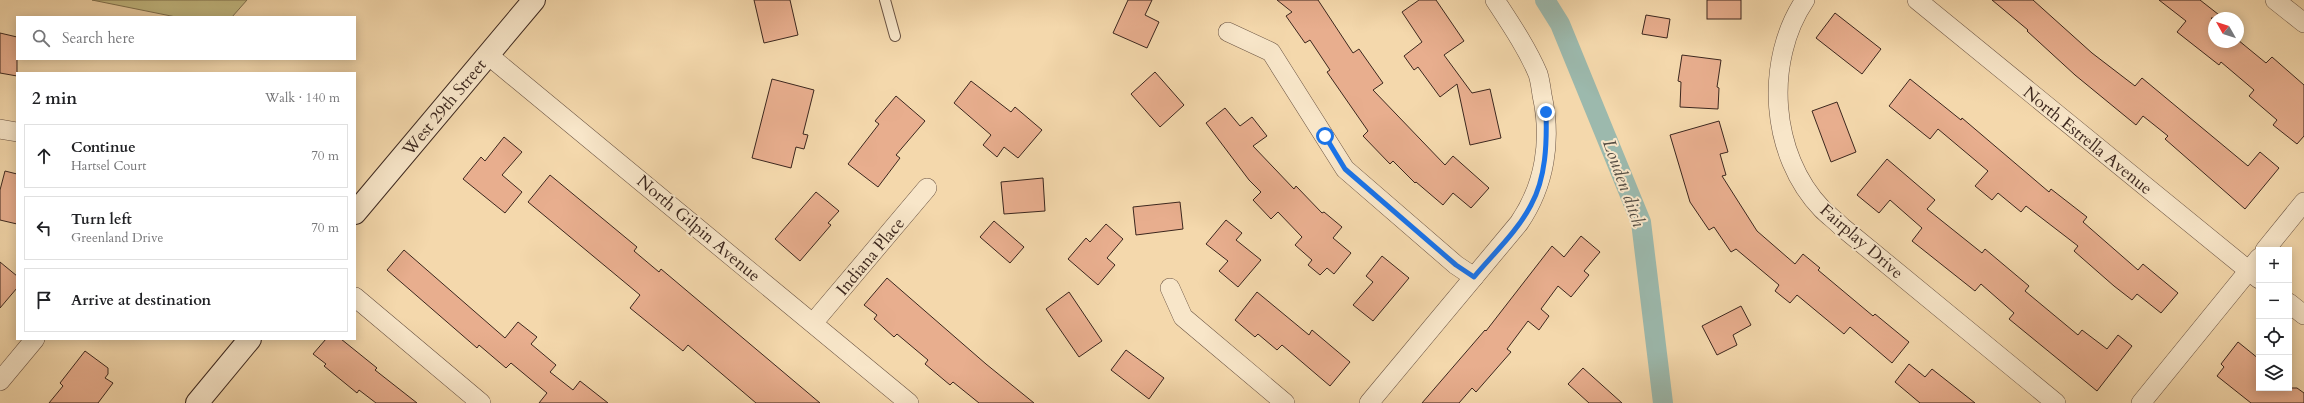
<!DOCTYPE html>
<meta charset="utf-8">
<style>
body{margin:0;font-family:Cardo,serif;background:#f2f2f2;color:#202124}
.controls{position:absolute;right:12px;bottom:12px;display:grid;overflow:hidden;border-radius:0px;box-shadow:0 2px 10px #0003}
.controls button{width:36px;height:36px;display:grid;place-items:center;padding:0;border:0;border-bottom:1px solid #e0e0e0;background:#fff;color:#202124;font:20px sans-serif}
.compass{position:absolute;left:2208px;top:12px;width:36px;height:36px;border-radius:50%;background:#fff;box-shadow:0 2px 10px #0003;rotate:309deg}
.stop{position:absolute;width:12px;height:12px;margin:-9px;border:3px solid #1a73e8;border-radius:50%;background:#fff}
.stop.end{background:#1a73e8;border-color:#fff;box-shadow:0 1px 4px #0008}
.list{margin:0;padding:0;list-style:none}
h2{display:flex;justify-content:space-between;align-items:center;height:52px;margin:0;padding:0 16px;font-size:17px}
h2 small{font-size:13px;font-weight:400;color:#757577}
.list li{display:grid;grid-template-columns:26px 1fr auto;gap:12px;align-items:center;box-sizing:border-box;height:64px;margin:0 8px 8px;padding:0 8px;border:1px solid #e0e0e0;border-radius:0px}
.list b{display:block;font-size:15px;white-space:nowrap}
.list p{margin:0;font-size:13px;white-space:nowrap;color:#757577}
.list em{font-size:13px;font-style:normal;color:#757577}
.icon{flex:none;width:22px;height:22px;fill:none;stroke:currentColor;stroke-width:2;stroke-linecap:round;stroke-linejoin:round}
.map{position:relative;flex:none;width:2304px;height:403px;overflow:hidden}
.search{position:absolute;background:#fff;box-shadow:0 2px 10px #0003;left:16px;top:16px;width:340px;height:44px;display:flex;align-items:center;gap:10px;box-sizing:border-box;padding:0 14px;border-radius:0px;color:#757577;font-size:15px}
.panel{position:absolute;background:#fff;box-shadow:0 2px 10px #0003;left:16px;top:72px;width:340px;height:268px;border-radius:0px}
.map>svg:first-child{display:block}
.green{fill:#c4bc84;stroke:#807251}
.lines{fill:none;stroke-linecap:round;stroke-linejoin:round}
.canal{stroke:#9cb9ad;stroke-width:20}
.building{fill:#e8ae8e;stroke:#3c271e}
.service-casing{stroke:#6a5342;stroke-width:12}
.minor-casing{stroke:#6a5342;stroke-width:20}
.secondary-casing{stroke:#3c271e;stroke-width:24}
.service{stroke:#f8e6c9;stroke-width:10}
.minor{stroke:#f8e6c9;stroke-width:19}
.secondary{stroke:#f8e6c9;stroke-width:22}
.route{stroke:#1a73e8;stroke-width:5}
.labels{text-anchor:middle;stroke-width:4;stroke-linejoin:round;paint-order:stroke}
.street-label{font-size:17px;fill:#3c271e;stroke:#f8e6c9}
.water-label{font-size:18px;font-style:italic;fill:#544c42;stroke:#f8e6c9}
</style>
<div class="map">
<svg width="2304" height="403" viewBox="0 0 2304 403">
<rect width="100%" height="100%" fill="#f4d8ac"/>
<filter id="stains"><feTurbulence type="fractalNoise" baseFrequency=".005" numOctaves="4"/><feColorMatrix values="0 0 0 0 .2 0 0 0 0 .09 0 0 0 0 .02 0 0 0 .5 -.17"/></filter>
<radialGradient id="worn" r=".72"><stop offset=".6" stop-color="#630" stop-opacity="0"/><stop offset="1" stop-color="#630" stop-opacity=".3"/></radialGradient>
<path class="green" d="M92,0h155l-15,17h-56z"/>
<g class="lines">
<path class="canal" d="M1545,0l15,24 81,198 22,181"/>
</g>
<g class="building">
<path d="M754,0h36l8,35 -34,8z"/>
<path d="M1128,0h24l-7,15 14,7 -12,26 -34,-15z"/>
<path d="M1277,0h41l35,53 6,-4 24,34 -10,7 72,75 8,-9 36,32 -18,20 -18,-15 -10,12 -27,-23 -1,1 -22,-22 -3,3 -27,-28 5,-5 -41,-59 3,-2 -20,-30 -5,3 -19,-27 6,-4z"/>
<path d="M1419,0h17l28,41 -20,14 28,38 18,-4 11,49 -31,7 -13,-61 -17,13 -22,-30 -4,3 -10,-14 18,-14 -20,-30z"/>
<rect x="1707" y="0" width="34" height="19"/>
<path d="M1992,0h41l59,53 43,33 7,-8 106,88 12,-14 19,16 -34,41 -80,-70 3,-3 -25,-20 -7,9 -61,-50 -48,-44 1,-1z"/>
<path d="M2159,0h41l23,18h-12l3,3v21h24v-2l28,23 6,-6 32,28v51l-7,8 -24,-19 4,-5 -28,-24 5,-6 -33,-28 -2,3 -42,-33 9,-11z"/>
<path d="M1835,13l46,36 -19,25 -46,-36z"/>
<path d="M1646,15l24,4 -3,19 -25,-4z"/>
<path d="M0,33l17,4v39l-17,-3z"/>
<path d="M1682,55l39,5 -4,27 2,1 -1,21 -38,-2 1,-25 -3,-1z"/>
<path d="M1155,72l29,33 -24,22 -29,-33z"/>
<path d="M772,79l42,11 -11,44 5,1 -4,14 -8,-2 -5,21 -39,-10z"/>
<path d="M1910,79l51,41 1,-2 87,74 2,-3 36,28 -4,5 55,48 5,-6 35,29 -17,20 -24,-19 -5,6 -18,-14 -40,-35 4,-5 -52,-40 -5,6 -23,-19 -6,7 -17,-14 13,-15 -50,-42 -8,10 -41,-33z"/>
<path d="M971,81l40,31 4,-5 27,23 -24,28 -14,-11 -7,10 -14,-12 8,-10 -37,-32z"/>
<path d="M896,96l29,25 -29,34 4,3 -22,29 -30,-23 31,-40 -4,-3z"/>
<path d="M1837,102l19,50 -25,10 -19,-51z"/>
<path d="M1225,108l15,18 12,-9 15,19 -14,10 41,43 2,-3 26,27 2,-1 18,15 -9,11 18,15 -17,21 -7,-6 -7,7 -12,-10 4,-5 -17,-15 7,-8 -24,-25 -7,7 -18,-19 8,-8 -12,-12 -43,-57z"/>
<path d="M1719,121l9,31 -8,2 6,21 -4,1 35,55 38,33 8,-10 17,14 -2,2 55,46 2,-2 34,28 -17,21 -42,-36 -6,7 -47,-39 -7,8 -15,-12 4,-6 -43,-36 -5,3 -17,-25 -5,3 -19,-28 -20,-67z"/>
<path d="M504,137l18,15 -20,23 20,17 -17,21 -42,-34 18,-22 4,4z"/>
<path d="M1887,159l48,41 -8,9 55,44 3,-4 44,37 -4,5 53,44 4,-5 25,19 11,-14 14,11 -35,45 -88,-72 5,-6 -33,-29 -6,7 -63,-50 10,-13 -32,-28 -11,13 -22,-18z"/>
<path d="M5,171l12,3v50l-17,-4v-30z"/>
<path d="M550,175l87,72 -3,4 25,21 2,-3 159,134h-64l-68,-58 -5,6 -53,-43 10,-13 -112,-93z"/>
<path d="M1043,178l2,33 -41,3 -3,-32z"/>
<path d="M816,192l23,19 -11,12 3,2 -31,36 -25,-22z"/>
<path d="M1180,202l3,27 -47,6 -3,-28z"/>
<path d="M1226,220l16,13 -6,7 25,20 -23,27 -19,-16 9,-10 -22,-17z"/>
<path d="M994,221l30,26 -14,16 -30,-26z"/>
<path d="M1106,224l17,15 -16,19 8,7 -17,20 -30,-26 18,-21 4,4z"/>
<path d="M1581,236l19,16 -16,19 5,4 -18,22 -13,-11 -17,23 8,7 -10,14 -11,-9 -21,28 4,3 -35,40 -4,-4 -13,15h-37l63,-73 1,1 66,-85 12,11z"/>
<path d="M404,250l101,88 13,-16 19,15 -6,7 25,21 -6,7 23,18 7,-9 28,22h-69l8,-10 -36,-30 -5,5 -27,-23 -2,3 -90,-78z"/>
<path d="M1382,256l27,22 -36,43 -20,-16 20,-23 -7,-6z"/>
<path d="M0,262l17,14v12l-17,20z"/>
<path d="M887,278l99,86 48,39h-55l-26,-21 -3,3 -25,-21 3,-4 -31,-26 -3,3 -20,-18 3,-4 -13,-10z"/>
<path d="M1069,292l33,49 -23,16 -33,-48z"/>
<path d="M1257,292l52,43 3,-5 38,32 -20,24 -48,-41 -5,5 -19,-16 -3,3 -20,-17z"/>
<path d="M1741,306l10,19 -18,10 4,10 -20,10 -15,-29z"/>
<path d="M326,339h15l36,29 -2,2 42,33h-41l-17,-13 -2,3 -33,-27 2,-2 -13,-10z"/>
<path d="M2238,342l21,17v29h38l7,5v10h-53l-34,-27 7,-9 -3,-3z"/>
<path d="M1126,350l38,28 -15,21 -38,-29z"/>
<path d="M85,351l23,17v6l-3,4 8,5 -15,20h-49l14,-17 -3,-3z"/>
<path d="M1909,364l16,13 7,-8 43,34h-55l-25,-21z"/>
<path d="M1583,368l39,35h-33l-21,-19z"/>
</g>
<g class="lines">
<g class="service-casing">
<path id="service" d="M885,0l10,36"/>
</g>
<g class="minor-casing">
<g id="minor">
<path d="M1805,0c-41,61 -35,155 17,209 6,6 14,12 20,18l214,176"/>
<path d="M1917,0l342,279"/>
<path d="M2275,0l29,23"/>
<path d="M1228,32l43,20 74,117 111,96 18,12"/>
<path d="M488,55l421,348"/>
<path d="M0,129l17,3"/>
<path d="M2265,250l39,-48"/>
<path d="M1170,288l13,29 102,86"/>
<path d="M355,297l126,106"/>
<path d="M2289,303l15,12"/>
<path d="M813,323l114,-135"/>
<path d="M0,381l35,-42"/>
<path d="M1369,403l150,-180c26,-38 33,-83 23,-128 -1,-7 -2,-15 -4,-21 -11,-26 -28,-51 -43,-74"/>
<path d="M2141,403l118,-145"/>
</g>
</g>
<g class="secondary-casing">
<g id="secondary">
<path d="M355,213l179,-213"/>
<path d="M197,403l53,-64"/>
</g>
</g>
<use href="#service" class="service"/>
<use href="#minor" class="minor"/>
<use href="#secondary" class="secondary"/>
</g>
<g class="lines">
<path class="route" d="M1325,136l20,33 111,96 18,12c19,-23 43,-45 57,-72 15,-27 16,-62 15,-93"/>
</g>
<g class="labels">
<g class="street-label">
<text transform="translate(444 107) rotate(-50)" y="6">West 29th Street</text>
<text transform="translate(2088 140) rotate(39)" y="6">North Estrella Avenue</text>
<text transform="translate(699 228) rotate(40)" y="6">North Gilpin Avenue</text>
<text transform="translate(1862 241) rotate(41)" y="6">Fairplay Drive</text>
<text transform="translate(870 256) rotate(-50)" y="6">Indiana Place</text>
</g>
<g class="water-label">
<text transform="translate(1624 183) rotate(70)" y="6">Louden ditch</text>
</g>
</g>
<rect width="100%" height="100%" filter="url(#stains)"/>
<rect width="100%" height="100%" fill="url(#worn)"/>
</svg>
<div class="controls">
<button>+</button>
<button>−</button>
<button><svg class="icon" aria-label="locate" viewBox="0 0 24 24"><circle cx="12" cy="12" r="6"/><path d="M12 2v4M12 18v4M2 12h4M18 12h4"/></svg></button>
<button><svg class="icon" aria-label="layers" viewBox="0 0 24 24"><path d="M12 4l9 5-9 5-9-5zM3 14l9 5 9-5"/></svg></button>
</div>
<svg class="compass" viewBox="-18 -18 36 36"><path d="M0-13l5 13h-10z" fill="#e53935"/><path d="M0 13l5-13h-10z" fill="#757577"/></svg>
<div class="stop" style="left:1325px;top:136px"></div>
<div class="stop end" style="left:1546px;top:112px"></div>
<div class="search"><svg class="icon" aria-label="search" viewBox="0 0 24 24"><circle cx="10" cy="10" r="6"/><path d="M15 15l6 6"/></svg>Search here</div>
<section class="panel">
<h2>2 min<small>Walk · 140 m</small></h2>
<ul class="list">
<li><svg class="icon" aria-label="ahead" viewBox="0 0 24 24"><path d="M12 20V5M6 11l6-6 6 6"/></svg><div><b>Continue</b><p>Hartsel Court</p></div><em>70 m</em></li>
<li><svg class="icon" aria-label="left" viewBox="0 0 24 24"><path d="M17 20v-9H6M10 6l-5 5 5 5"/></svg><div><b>Turn left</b><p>Greenland Drive</p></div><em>70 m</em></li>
<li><svg class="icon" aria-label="arrive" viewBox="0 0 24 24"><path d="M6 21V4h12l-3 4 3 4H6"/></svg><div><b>Arrive at destination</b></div></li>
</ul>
</section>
</div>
